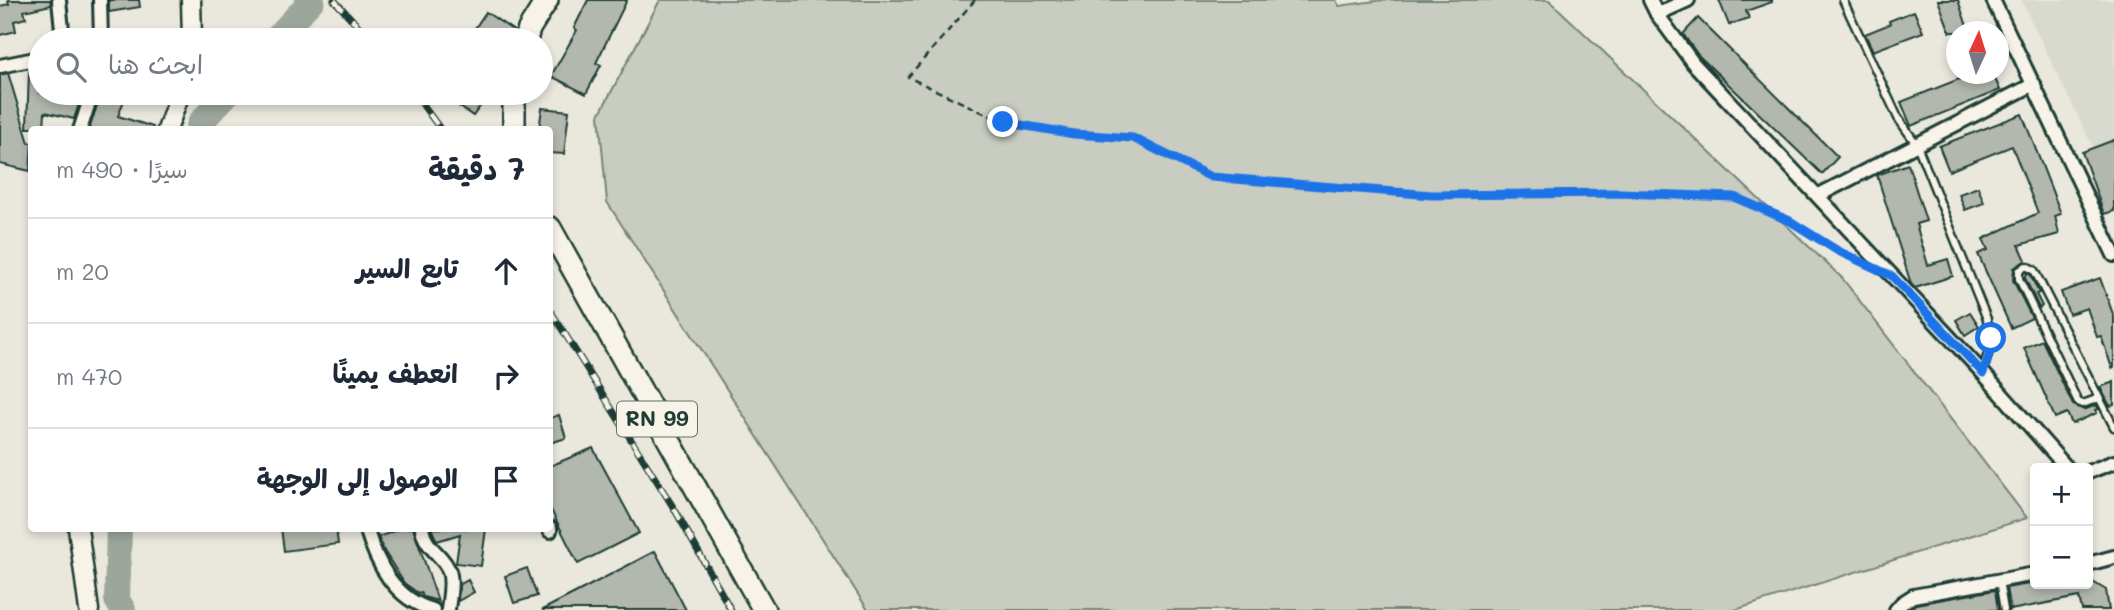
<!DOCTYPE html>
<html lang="ar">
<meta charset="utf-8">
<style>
body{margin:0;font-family:Mali,"Playpen Sans Arabic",sans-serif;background:#f2f2f3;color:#1f2937;direction:rtl}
.controls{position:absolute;right:21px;bottom:21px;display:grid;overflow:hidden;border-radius:7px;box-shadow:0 4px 10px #0003}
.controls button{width:63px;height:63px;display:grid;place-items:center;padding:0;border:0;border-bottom:2px solid #e0e1e3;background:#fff;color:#1f2937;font:35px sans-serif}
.compass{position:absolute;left:1946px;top:21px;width:63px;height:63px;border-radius:50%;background:#fff;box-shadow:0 4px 10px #0003;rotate:4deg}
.stop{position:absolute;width:21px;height:21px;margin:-16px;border:5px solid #1a73e8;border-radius:50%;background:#fff}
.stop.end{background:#1a73e8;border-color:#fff;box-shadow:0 2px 7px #0008}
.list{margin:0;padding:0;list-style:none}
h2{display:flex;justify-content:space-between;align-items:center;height:91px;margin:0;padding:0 28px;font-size:30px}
h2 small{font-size:23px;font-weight:400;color:#747a83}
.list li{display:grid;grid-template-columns:46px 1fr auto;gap:21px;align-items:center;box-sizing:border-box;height:105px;padding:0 28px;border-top:2px solid #e0e1e3}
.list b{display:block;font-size:26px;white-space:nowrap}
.list em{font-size:23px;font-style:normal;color:#747a83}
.icon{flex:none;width:38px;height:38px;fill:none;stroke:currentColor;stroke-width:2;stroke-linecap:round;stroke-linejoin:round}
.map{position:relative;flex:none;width:2114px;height:610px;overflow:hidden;direction:ltr}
.search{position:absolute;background:#fff;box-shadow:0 4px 10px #0003;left:28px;top:28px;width:525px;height:77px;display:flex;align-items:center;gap:18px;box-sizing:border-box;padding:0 24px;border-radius:38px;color:#747a83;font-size:26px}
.panel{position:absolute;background:#fff;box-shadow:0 4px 10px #0003;left:28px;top:126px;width:525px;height:406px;border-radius:7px;direction:rtl}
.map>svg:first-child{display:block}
.built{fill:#d9dacf}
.green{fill:#c8ccc1;stroke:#74847a;stroke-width:2}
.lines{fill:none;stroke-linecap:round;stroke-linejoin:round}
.river{stroke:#9ca69c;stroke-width:26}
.building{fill:#b2b8ae;stroke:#1f3d34;stroke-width:2}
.lane-casing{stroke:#1f3d34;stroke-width:11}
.street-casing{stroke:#1f3d34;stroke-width:18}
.secondary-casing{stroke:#1f3d34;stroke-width:23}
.primary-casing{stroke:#1f3d34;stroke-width:26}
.path{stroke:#1f3d34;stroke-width:2.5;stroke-dasharray:7 5;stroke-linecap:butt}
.lane{stroke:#f7f3e8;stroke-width:6}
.street{stroke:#f7f3e8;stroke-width:12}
.secondary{stroke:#f7f3e8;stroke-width:18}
.primary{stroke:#f7f3e8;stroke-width:21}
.rail-casing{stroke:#1f3d34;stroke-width:7}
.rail{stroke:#f7f3e8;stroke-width:4.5;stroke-dasharray:13;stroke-linecap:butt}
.route{stroke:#1a73e8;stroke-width:9}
.labels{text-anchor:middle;stroke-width:6;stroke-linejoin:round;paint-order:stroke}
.shield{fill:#f7f3e8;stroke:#60746a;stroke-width:2}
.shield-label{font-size:21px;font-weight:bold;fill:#1f3d34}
</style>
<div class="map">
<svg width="2114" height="610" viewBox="0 0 2114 610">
<rect width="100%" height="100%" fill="#eae8dd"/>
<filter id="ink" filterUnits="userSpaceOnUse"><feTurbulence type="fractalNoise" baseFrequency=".0143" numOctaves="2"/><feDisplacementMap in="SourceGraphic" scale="14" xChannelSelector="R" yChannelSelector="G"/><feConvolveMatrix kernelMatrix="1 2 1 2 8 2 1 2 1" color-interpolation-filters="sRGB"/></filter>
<g filter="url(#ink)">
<path class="built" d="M2021,0h93v190z"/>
<path class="green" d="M660,0h676l3,6 44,-6h166l293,278 185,240 -292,92h-867l-261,-408 -8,-87z"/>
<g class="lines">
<g class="river">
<path d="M275,40l37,-40"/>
<path d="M198,130l2,-7 28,-30"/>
<path d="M119,528l-2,72 6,10"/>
</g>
</g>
<g class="building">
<path d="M8,0h42l1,5 -27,6 2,7 -12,3 2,10 -16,4v-29l9,-2z"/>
<path d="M109,0h30l1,7 -31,5z"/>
<path d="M588,0h39l-31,63 5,2 -15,29 -35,-18 26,-46 -3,-2z"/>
<path d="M1719,0h53v2l-26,9 3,7 -20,7z"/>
<path d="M1938,0h20l11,32h-19z"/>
<path d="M1914,11l9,21 -50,19 -8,-17 25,-10 -1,-3z"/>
<path d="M486,12l28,19 -7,9h-40z"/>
<path d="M1698,18l140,139 -16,17 -124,-119 -15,-21z"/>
<path d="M29,71h11v22h32l10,2 -8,24 -29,-7 -1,16h-17z"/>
<path d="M8,73l21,70h3l-2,28 -30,-7v-89z"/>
<path d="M1972,74h21l7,16 -89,36 -10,-24z"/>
<path d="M101,93h26l-9,23 35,11v3h-64z"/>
<path d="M440,93h33l11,8 -11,15z"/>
<path d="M542,108l27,3 -5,43 -14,-1v-23h-11z"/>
<path d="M2022,114l39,100 -6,2 4,18 -40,11 7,15 -12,8 -1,12 19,38 -21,10 -33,-74 10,-4 -5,-11 55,-26 -26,-67 -63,25 -10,-25z"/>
<path d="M2114,140v71l-10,3 -22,-62z"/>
<path d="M1908,164l18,57 -10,3 12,41 20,-6 5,17 -38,12 -4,-4 -34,-109z"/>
<path d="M1978,187l6,16 -19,7 -6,-16z"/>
<path d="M2027,273l3,1 9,19 -3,1 6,12 -3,2 -14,-30z"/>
<path d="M2100,278l14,39v50l-2,1 -11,-32 -4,1 -10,-29 -18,6 -8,-22z"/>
<path d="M1970,312l9,14 -14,9 -9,-15z"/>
<path d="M2042,340l31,65 11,5 12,-5 3,4 -3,1 1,3 -25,11 -5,-11 -12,5 -31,-70z"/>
<path d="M2114,382v23l-4,1 -10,-19z"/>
<path d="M559,415l7,23 -16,5v-25z"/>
<path d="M593,448l46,85 -61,31 -28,-56v-42z"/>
<path d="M281,528h55l2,16 -54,7z"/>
<path d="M403,528h10l25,73 -15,-4 -2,-5 -3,1 -14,-10 -20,-32 -6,-14z"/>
<path d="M431,528l55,1 -5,37 -25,-3 4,-29 -23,7z"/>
<path d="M655,551l31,59h-144l37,-19z"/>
<path d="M527,568l10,28 -23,7 -9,-27z"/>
<path d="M2088,579l18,11 3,20h-27l-3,-13 -69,13 -4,-22 29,-5 53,1z"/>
<path d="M468,580l6,12 -16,9 1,-16z"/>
<path d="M1995,590l3,20h-85v-4l3,-2z"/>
</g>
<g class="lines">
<g class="lane-casing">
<g id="lane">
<path d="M1843,0l55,118 19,27 70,174 3,27 -7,25"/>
<path d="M2099,398l-16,6 -5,-2 -59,-123v-8l7,-5 8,4 80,157"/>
<path d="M1999,580l5,30"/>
</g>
</g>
<g class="street-casing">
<g id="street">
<path d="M59,0l4,40"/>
<path d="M100,0l1,40"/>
<path d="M1650,0l7,14 36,49 290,310 84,95"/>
<path d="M1993,0l121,255"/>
<path d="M1657,14l31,-14"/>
<path d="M0,66l40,-8"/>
<path d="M80,130l12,-37"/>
<path d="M1819,195l215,-111"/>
<path d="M2088,472l26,-10"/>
<path d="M366,528c11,36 28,71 67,82"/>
<path d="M422,528c3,21 21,26 27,43 4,12 0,27 -1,39"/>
<path d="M550,528v3"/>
<path d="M2088,564l26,-7"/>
<path d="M1896,610l6,-7 11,-7 122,-22"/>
</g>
</g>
<g class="secondary-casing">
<g id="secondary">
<path d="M191,0l1,40"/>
<path d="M167,130l13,-37"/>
<path d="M78,528l11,82"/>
</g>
</g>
<g class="primary-casing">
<g id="primary">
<path d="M526,40l3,-11 18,-29"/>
<path d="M514,130v-37"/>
<path d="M550,228l214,382"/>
</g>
</g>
<path class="path" d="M975,0l-67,77 95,45 71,12 59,4 78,39 221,18 188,-2 114,4 55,24 68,39"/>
<use href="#lane" class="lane"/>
<use href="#street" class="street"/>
<use href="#secondary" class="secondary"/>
<use href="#primary" class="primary"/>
<g class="rail-casing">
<g id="rail">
<path d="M334,0l37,40"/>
<path d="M414,93l27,37"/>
<path d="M550,310l125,200 56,100"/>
</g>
</g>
<use href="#rail" class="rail"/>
</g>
</g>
<g class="lines" filter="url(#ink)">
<path class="route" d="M1003,122l71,12 59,4 78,39 221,18 188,-2 114,4 56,24 48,30 54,25 91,97 6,-18 2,-17"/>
</g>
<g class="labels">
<rect class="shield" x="617" y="401.5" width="80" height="35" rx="5"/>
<g class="shield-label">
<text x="657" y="426">RN 99</text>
</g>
</g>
</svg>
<div class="controls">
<button>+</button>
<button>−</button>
</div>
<svg class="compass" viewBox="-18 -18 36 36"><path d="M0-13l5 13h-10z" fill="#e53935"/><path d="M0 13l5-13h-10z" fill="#747a83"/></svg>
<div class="stop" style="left:1991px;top:338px"></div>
<div class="stop end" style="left:1003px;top:122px"></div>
<div class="search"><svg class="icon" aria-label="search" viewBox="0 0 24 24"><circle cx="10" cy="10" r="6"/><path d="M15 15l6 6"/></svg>ابحث هنا</div>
<section class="panel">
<h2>7 دقيقة<small>سيرًا · 490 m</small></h2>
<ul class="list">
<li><svg class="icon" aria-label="ahead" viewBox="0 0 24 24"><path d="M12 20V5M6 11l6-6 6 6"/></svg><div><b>تابع السير</b></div><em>20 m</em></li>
<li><svg class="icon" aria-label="right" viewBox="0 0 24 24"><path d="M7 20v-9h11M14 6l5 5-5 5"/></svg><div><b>انعطف يمينًا</b></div><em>470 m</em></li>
<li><svg class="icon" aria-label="arrive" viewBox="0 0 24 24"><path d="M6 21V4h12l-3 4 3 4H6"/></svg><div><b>الوصول إلى الوجهة</b></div></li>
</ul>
</section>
</div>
